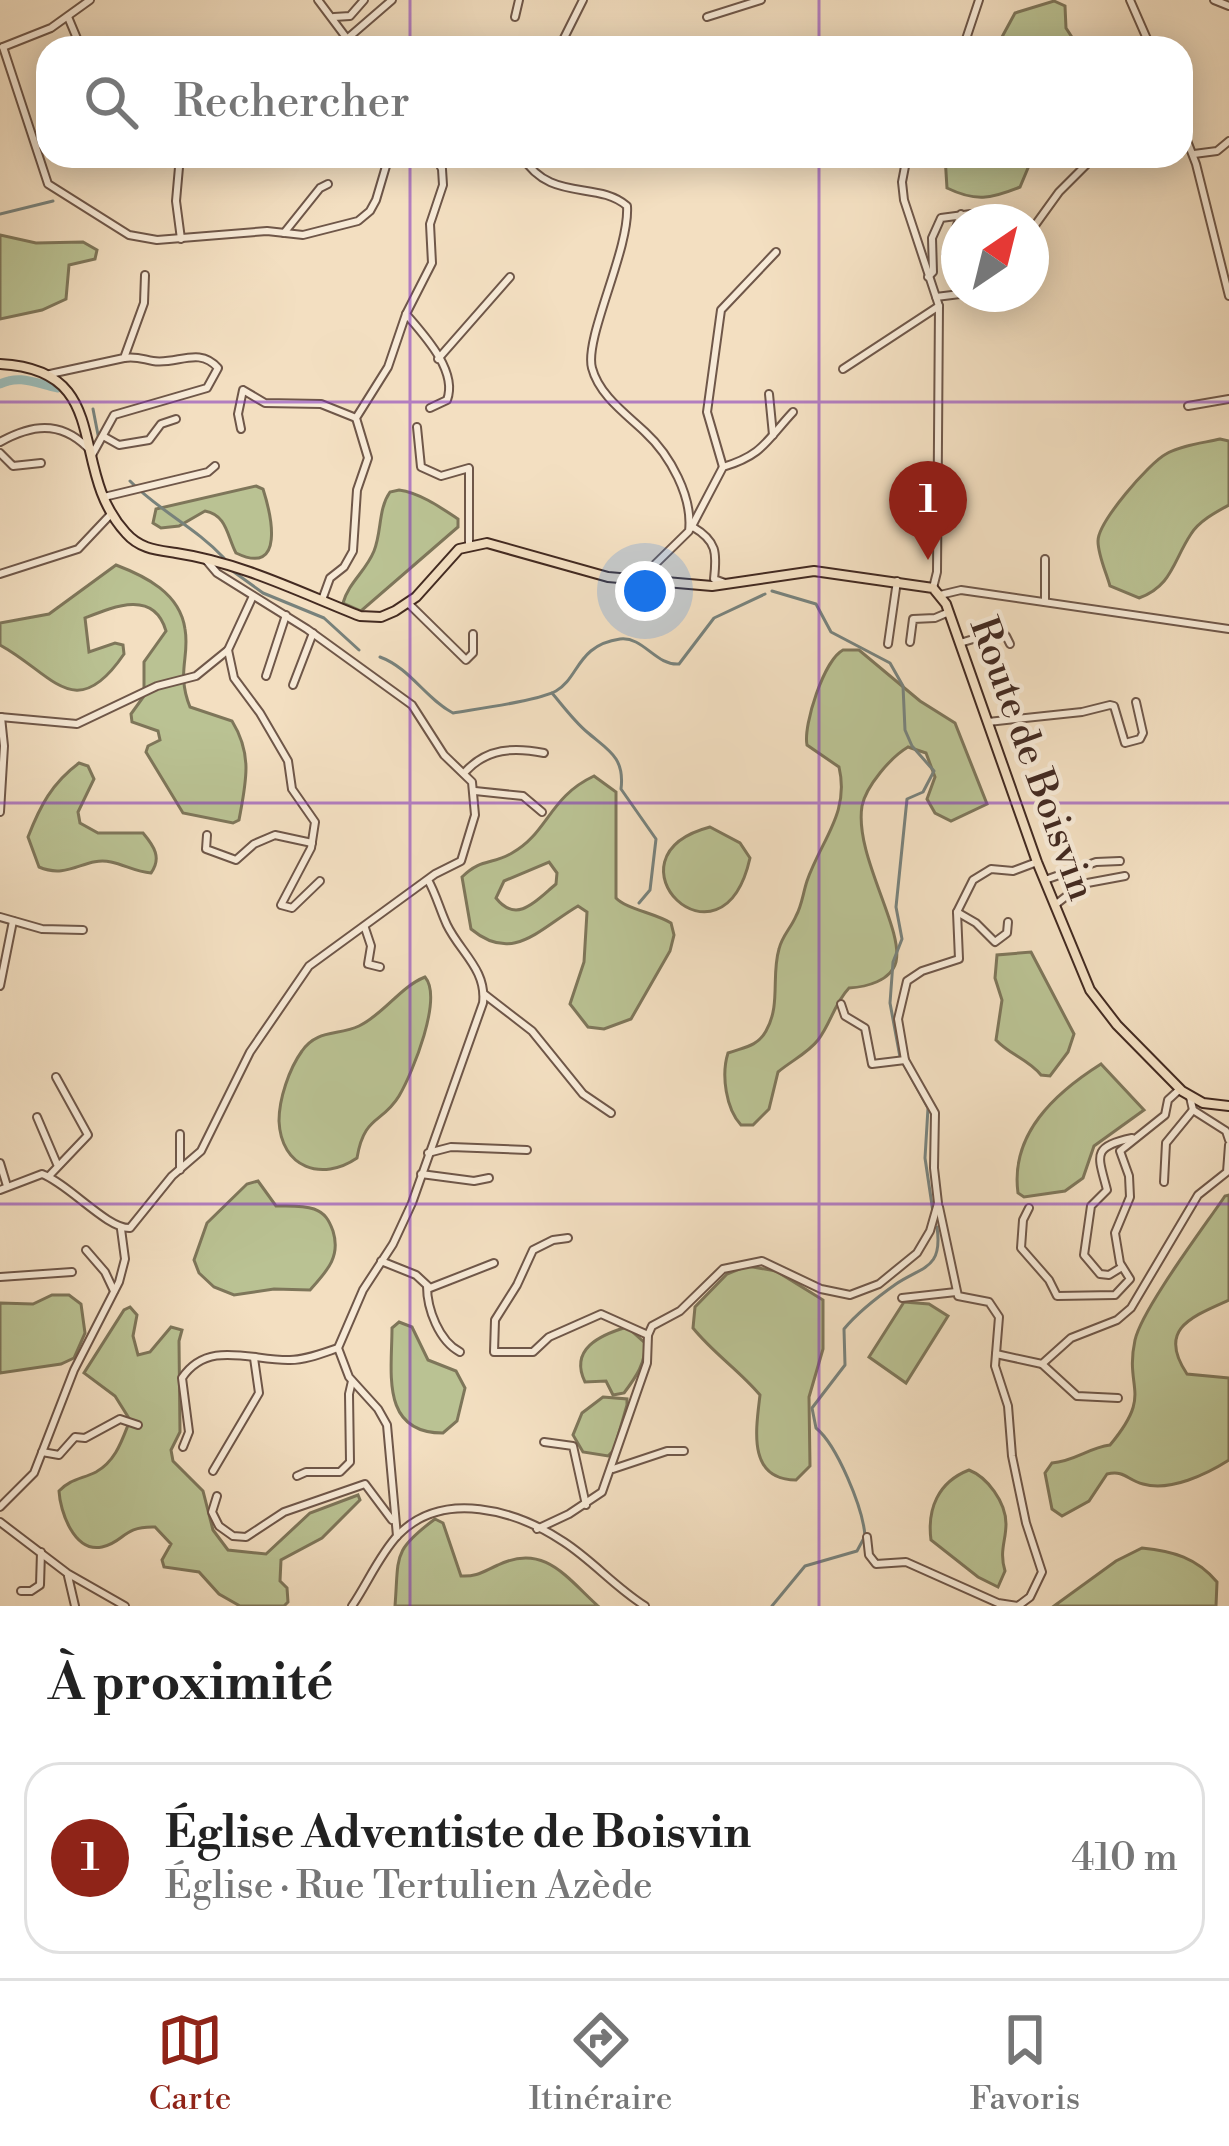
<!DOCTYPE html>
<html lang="fr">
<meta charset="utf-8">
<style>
body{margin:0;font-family:"Libre Bodoni",serif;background:#f6f6f6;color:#222}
.compass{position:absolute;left:941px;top:204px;width:108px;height:108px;border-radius:50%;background:#fff;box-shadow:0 6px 30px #0003;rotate:35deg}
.you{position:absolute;left:645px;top:591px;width:42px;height:42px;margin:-30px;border:9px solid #fff;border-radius:50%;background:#1a73e8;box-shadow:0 0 0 18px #1a73e833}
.badge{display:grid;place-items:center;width:78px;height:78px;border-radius:50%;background:#8f2418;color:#fff;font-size:39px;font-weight:700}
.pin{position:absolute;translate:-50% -99px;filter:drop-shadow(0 3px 6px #0008)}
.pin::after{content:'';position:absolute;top:63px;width:42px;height:36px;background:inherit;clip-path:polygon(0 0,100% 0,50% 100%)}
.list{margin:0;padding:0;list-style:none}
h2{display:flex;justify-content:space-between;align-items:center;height:156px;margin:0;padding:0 48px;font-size:51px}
h2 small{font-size:39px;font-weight:400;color:#767676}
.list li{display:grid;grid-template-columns:78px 1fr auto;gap:36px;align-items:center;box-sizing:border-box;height:192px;margin:0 24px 24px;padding:0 24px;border:3px solid #e0e0e0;border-radius:36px}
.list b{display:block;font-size:45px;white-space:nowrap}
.list p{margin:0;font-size:39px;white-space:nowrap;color:#767676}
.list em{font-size:39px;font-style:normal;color:#767676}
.icon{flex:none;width:66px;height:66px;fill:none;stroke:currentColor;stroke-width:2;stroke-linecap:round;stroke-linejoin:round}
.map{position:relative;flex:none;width:1229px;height:1606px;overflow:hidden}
.search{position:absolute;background:#fff;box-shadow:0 6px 30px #0003;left:36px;right:36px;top:36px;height:132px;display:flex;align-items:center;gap:30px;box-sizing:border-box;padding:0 42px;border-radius:36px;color:#767676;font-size:45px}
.sheet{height:372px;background:#fff}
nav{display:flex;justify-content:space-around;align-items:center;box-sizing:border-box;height:168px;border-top:3px solid #e0e0e0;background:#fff;font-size:33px;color:#767676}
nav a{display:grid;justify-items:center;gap:6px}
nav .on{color:#8f2418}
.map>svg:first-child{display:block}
.green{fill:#bac293;stroke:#7e765a;stroke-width:3;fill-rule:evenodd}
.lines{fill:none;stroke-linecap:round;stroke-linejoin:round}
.stream{stroke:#78827c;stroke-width:3}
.river{stroke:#9cbcb8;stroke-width:9}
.minor-casing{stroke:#6f5749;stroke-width:10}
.major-casing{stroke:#432a21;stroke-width:12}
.minor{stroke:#f7ead7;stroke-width:6}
.major{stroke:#f3dfc1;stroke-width:8}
.grid{fill:none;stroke:#7b2cbf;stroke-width:3;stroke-opacity:0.55}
.labels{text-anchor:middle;stroke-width:9;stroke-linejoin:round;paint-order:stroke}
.street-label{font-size:39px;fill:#432a21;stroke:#f7ead7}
</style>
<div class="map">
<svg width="1229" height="1606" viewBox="0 0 1229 1606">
<rect width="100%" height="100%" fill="#f3dfc1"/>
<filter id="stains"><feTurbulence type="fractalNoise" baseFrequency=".00167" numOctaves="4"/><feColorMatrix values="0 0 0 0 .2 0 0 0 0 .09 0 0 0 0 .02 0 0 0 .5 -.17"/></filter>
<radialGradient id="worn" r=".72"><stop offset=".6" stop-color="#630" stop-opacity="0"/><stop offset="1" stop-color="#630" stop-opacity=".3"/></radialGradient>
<g class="green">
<path d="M1054,1l11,5 1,22 13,20h-83l19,-35z"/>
<path d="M945,156h88l-13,31c-30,12 -44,15 -73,1z"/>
<path d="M0,235l36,8 47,-1 14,8 -2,9 -26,6 -3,34 -24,11 -42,9z"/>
<path d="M1220,439l9,2v64c-13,7 -30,16 -38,29 -18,27 -19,52 -52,64l-29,-12c-4,-14 -12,-31 -12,-45 0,-19 51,-78 68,-87 16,-9 37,-11 54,-15z"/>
<path d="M256,486l7,3c8,25 23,88 -27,64 -9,-17 -9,-38 -31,-42l-26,15 -18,2 -8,-5 3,-14z"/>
<path d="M399,490c21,3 41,17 59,29v8l-97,84 -18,-8c6,-21 23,-32 31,-52 8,-20 4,-42 16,-59z"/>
<path d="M116,565c29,11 64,28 69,64 5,28 -9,43 5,78l42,14c21,34 14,61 7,99l-6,3 -50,-10 -37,-61 2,-6 12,-6 -2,-9 -26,-9 -1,-8 13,-18v-34l22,-31c-12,-41 -51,-25 -81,-13l4,34 26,-9 8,2 1,9c-49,72 -72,19 -124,-9v-22l49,-9z"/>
<path d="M843,650h16l61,51 35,22 32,81 -36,17 -16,-8 -8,-14 8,-22 -9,-24 -18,-6c-17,10 -42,39 -46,59 -8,49 42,123 34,156 -5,19 -30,25 -47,26 -15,16 -18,35 -31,52 -10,13 -27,21 -40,32l-9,37 -16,16h-12c-15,-16 -20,-50 -13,-72 16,-6 29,-6 38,-22 15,-26 5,-55 13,-82 3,-13 12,-21 17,-33 6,-11 7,-23 11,-35 14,-41 43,-68 32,-114l-32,-22c-4,-20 17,-85 36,-95z"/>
<path d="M79,763l9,3 6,13 -16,33 2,11 18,10h45c11,13 19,25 8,40 -15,-1 -26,-8 -40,-11 -26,-6 -42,18 -72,5l-11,-30c12,-31 24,-54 51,-74z"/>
<path d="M594,776l22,16v106c10,11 39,15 55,25l3,12 -4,16 -39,68 -27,10 -16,-2 -18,-23 14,-42 3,-50 -9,-6c-39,23 -65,58 -107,23l-9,-52c19,-19 30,-12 50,-24 36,-20 37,-56 82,-77zM549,862l8,11 -1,11c-19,16 -39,41 -60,14l8,-17z"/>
<path d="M710,827l30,16 10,15c-28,124 -153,-1 -40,-31z"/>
<path d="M1031,952l43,82 -6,18 -18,24 -9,-1c-13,-16 -31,-20 -45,-35l6,-40 -7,-22 2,-23z"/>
<path d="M425,977c18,21 -12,95 -26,119 -17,28 -35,19 -42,62 -35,24 -76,10 -78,-37 0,-22 10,-52 23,-70 15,-22 36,-15 57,-25 25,-12 41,-39 66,-49z"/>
<path d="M1101,1064l43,46 -50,36 -11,32 -18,13 -41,6 -6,-4c-8,-59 37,-100 83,-129z"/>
<path d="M258,1181l18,25c12,0 27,-1 38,3 11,4 15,11 19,22 8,26 -6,40 -23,59l-36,-1 -40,6 -20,-8 -15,-14 -5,-13 13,-37 40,-39z"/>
<path d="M1229,1195v105c-38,17 -72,29 -42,74l42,4v82c-22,14 -59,32 -86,24 -16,-4 -18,-14 -36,-10l-18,27 -27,15 -10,-7 -7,-36 7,-10c23,-2 36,-15 58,-18 44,-53 14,-54 25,-105 7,-31 69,-113 90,-144z"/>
<path d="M747,1266l29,5 47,29v49l-14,48 1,69 -14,14c-49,0 -40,-51 -36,-85 -21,-25 -46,-41 -67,-67l2,-21 32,-33z"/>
<path d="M52,1295h17l12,9 4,29 -11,25 -13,6 -61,9v-70l33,1z"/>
<path d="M904,1302l25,2 19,12 -42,67 -37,-26z"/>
<path d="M130,1307l7,8 -4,21 5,19 12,-3 21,-25 11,3 -3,11 1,91 -9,18 2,11 30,30 10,39 15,20 38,4 44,-41 48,-18 2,5 -38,38 -41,22 -1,21 7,7 1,14 -4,4h-44l-21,-12 -20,-22 -35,-5 -2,-7 9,-16 -16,-17c-33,-1 -30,15 -53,20 -28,6 -42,-36 -43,-56 11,-12 23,-12 37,-19 20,-11 26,-32 34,-52l-15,-24 -31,-23 40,-63z"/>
<path d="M399,1322l13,5 16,33 28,11 9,17 -8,33 -14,12c-63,0 -51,-61 -51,-105z"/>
<path d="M627,1327l18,16c1,20 -9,34 -21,50l-11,2 -7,-14 -21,1c-16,-33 15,-47 42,-55z"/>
<path d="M603,1397l24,2v6l-13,45 -6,6 -25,-4 -10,-17 9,-22z"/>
<path d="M969,1470c18,7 37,32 37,54 0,17 -7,27 -1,47l-7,16 -20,-10 -47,-37c-4,-31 7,-58 38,-70z"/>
<path d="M435,1519l8,4 18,53c16,1 23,-5 37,-11 46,-22 68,12 100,41h-203c4,-51 -3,-55 40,-87z"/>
<path d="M1142,1548c31,3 55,10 75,34l-1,24h-162l62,-45z"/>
</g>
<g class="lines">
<g class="stream">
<path d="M0,214l53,-13"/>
<path d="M93,409l6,31"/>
<path d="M130,481c29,30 65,46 94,77"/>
<path d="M227,567l36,26 61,25 35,32"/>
<path d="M772,591l44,13 15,28 59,31 13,23 2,44 7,16 22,25 -11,21 -16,7 -11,108 6,32 -9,23 -3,41 10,54 28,51 -3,50 8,54"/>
<path d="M380,657c30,11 46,42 73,56 23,-4 85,-12 103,-22 23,-13 21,-46 64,-52 23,-3 36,27 59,25l35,-46 51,-24"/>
<path d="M552,693c11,13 22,28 35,39 21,18 38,25 34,57l35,50 -6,51 -11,13"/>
<path d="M772,1606l33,-40 52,-15 8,-15c-2,-28 -28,-91 -49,-108l-4,-20 33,-43 -1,-36c14,-17 35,-33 52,-45 27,-18 47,-15 41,-57"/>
</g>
<path class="river" d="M0,384c20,-10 37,0 58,4"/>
<g class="minor-casing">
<g id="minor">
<path d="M318,0l36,48"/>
<path d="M1130,0l21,48"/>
<path d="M1214,0l15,6"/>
<path d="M68,17l13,31"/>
<path d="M334,17l16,-1 14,-16"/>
<path d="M515,17l4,-17"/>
<path d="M707,17l54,-17"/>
<path d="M348,38l44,-38"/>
<path d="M3,47l45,137 81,51 28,5 110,-9 36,4 55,-14 12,-10 6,-11 13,-44"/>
<path d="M3,47l48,-19 39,-28"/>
<path d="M559,48l24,-48"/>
<path d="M963,48l16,-48"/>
<path d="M1181,125l15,39 33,132"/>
<path d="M1194,154l23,-3 12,-10"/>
<path d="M180,156l-4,45 5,38"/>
<path d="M522,156c28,47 75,24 105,50 3,43 -43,132 -35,162 7,27 34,46 53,64 25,23 48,65 44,99l-49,48"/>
<path d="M907,156l-5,26 2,18 35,106 -2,266 -4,16"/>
<path d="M1033,228l26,-36 36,-36"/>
<path d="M284,233l36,-45 8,-4"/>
<path d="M959,250l-4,9 -9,-3 15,-42"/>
<path d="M928,277l5,-5 -1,-34 9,-20 30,-4 -2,8"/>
<path d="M936,297l24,-3"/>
<path d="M406,314c18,21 52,57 41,86l-17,8"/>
<path d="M438,359l72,-82"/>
<path d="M843,369l96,-63"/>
<path d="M50,374l74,-16 20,-55 1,-28"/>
<path d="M769,394l4,41"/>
<path d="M1188,406l41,-7"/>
<path d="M417,427l4,40 20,9 28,-8v76"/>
<path d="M241,429l-3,-15 5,-24 22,13 56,1 35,14"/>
<path d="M103,436l16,9 30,-5 12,-16 15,-5"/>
<path d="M0,442c31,-17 59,-22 87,5"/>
<path d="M0,453l13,13 28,-3"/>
<path d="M92,455l22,-40 93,-27 11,-20c-19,-22 -41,-3 -65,-7 -11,-2 -17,-5 -29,-3"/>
<path d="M723,467l-16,-55 14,-102 55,-58"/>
<path d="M104,497l104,-25 7,-6"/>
<path d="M693,527c24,14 24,26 21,52l11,4"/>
<path d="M691,528l32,-61c40,-12 43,-26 70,-55"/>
<path d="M1045,559v43"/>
<path d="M0,574l78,-25 34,-36"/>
<path d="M940,595l21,-5 268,39"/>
<path d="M322,600l8,-22 14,-11 9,-16 4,-61 11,-32 -12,-40 32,-51 18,-53 26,-51 -2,-39 13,-39 -1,-16 -7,-13"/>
<path d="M408,603l58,57 7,-7v-19"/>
<path d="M910,642l3,-23 22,-1 14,-6"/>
<path d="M960,643l30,-9 16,2 4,8"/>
<path d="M888,644l9,-63"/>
<path d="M228,650l6,28 26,35 28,48 4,28 23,33 -4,26 -30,57 11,3 28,-27"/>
<path d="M266,676l20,-61"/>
<path d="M293,685l20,-52"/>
<path d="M0,717l77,7 80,-38 39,-10 32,-26 25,-54"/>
<path d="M988,722l94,-10 28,-7 4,1 11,37 15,-4 3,-6 -7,-31"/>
<path d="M465,772c22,-24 49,-25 79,-19"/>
<path d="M475,791l48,5 19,16"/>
<path d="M0,812l4,-66 -3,-29"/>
<path d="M207,835l-1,14 30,11 18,-16 21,-9 37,8"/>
<path d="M1045,880l51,-18 24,-1"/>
<path d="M1055,905l27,-21 43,-8"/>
<path d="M957,912l19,11 19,19 12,-9 1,-11"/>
<path d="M0,917l42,12 41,1"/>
<path d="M365,928l6,18 -3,18 12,3"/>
<path d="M0,986l13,-65"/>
<path d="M484,994l48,37 51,63 28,19"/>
<path d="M841,1004l4,12 20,12 7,36 33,-4"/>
<path d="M1190,1097l3,13 33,21 3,9"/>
<path d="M37,1117l20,47"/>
<path d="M428,1153l23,-6 76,3"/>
<path d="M0,1163l7,23"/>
<path d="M180,1170v-36"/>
<path d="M421,1174l53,7 15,-3"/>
<path d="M49,1176l39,-41 -32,-58"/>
<path d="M1164,1182l2,-39 27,-33"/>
<path d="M0,1190l42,-16c27,10 65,55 88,54l42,-52 29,-25 49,-99 59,-86 126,-92 26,-13 14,-46 -3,-33 -28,-27 -32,-50 -105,-76 -90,-56 -11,-13"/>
<path d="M1029,1208l-6,12 -2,28 28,32 8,16 58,-1 15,-16 -10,-16 -5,-30 15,-36 -1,-21 -9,-25 45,-36 3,-15 12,-11"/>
<path d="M568,1238l-15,2 -20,10 -16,35 -22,35 -1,32h39l16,-15 52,-23 47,21"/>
<path d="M86,1250l19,22 9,19"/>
<path d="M381,1261l35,14 14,13 64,-25"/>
<path d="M1122,1267l-13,8 -9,-1 -16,-19 7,-49 16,-16c-9,-35 -16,-43 25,-52"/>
<path d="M0,1277l72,-5"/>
<path d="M427,1286c0,23 12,55 33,66"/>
<path d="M902,1298l54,-6"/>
<path d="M996,1354l46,10 29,-26 46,-18 14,-12 67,-113 29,-23 2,-27"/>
<path d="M1042,1364l35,32 41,2"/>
<path d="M544,1442l29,4 13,59"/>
<path d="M183,1447l6,-15 -7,-54c26,-39 70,-17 108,-18 16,0 33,-7 48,-12"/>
<path d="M42,1452l17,3 16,-18 10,1 35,-19 18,6"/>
<path d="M613,1469l54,-18h17"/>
<path d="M213,1471l46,-78 -5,-35"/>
<path d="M297,1476l9,-4h34l10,-10 -1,-68 3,-13"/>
<path d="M217,1496l-5,16 7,14 14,10 13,1 38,-25 81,-28 27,36"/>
<path d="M0,1507l34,-34 40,-103 45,-88 6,-23 -4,-30"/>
<path d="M0,1522l67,51 58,33"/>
<path d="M537,1529l32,-15 33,-22 45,-129 1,-28 4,-9 28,-15 43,-42 39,-8 59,28 29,6 29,-11 38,-31 13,-22 8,-28 -4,-35 1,-55 -30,-53 -7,-41 9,-38 15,-10 37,-12 -2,-47 16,-32 18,-11 22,2 24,-9"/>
<path d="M397,1536l-10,-111 -9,-16 -29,-32 -11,-29 25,-58 30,-46 19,-41 71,-200c4,-33 -23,-51 -36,-78 -7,-15 -11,-31 -19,-45"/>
<path d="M867,1537l2,18 7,9 30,-2 92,41 20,3 12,-9 12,-25 -16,-49 -14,-67 -4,-50 -13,-40 4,-49 -10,-15 -31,-6 -19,-89"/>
<path d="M68,1576l7,30"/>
<path d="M21,1591h10l9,-6 1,-33"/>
<path d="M352,1606c15,-22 28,-52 46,-71 45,-46 118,-25 166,7 29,19 51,45 81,64"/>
</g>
</g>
<g class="major-casing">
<path id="major" d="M0,364c116,6 66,104 126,169 14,16 31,17 50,20 66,10 123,39 184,63l21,1 14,-6 21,-14 43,-48 28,-6 121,34 104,9 102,-15 119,17 13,16 91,258 53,128 27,35 65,66 21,12 26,3"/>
</g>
<use href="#minor" class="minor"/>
<use href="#major" class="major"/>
</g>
<path class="grid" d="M410,0v48M819,0v48M410,156v1450M819,156v1450M0,402h1229M0,803h1229M0,1204h1229"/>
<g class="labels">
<g class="street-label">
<text transform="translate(1034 758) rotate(70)" y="14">Route de Boisvin</text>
</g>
</g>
<rect width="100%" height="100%" filter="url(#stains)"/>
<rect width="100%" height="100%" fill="url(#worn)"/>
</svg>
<svg class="compass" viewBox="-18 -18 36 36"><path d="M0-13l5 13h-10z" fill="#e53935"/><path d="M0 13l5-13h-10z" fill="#767676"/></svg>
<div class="you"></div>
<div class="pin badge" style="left:928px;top:560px">1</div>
<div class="search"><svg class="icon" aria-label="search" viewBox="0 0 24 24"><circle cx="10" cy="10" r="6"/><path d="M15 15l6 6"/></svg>Rechercher</div>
</div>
<section class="sheet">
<h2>À proximité<small></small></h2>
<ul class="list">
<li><span class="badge">1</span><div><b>Église Adventiste de Boisvin</b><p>Église · Rue Tertulien Azède</p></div><em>410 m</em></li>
</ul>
</section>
<nav>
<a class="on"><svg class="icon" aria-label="map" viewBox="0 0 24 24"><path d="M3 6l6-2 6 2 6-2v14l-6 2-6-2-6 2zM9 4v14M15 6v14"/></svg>Carte</a>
<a><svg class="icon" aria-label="directions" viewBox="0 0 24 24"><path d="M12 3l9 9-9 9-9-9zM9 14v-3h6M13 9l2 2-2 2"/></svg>Itinéraire</a>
<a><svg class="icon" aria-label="saved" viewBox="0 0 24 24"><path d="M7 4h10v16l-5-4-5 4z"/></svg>Favoris</a>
</nav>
